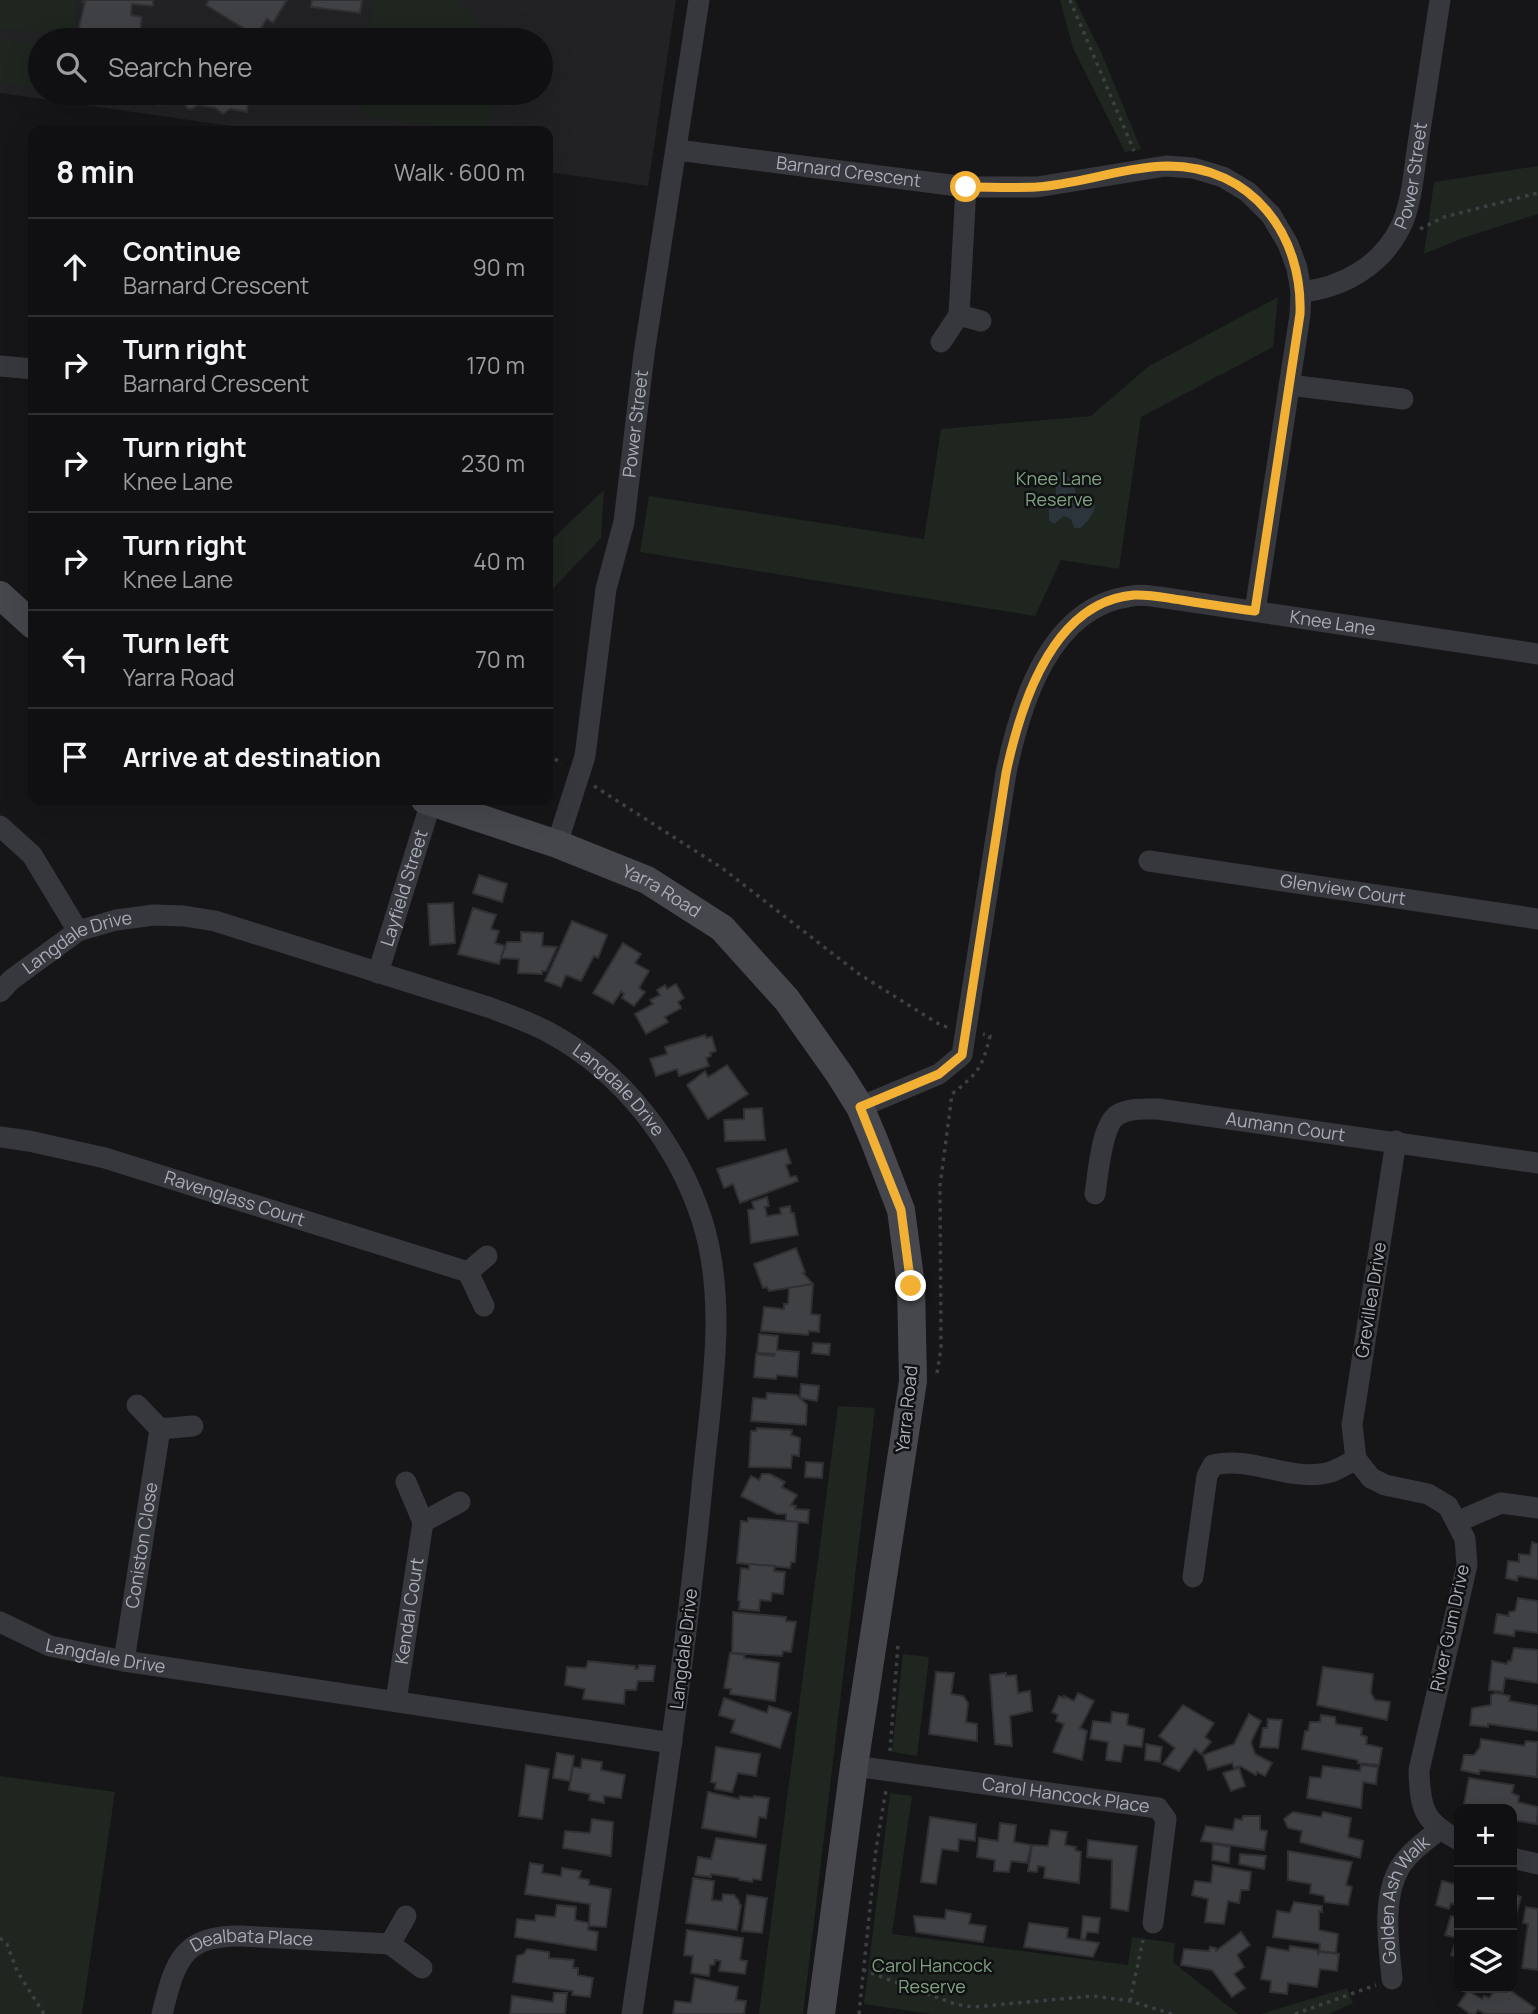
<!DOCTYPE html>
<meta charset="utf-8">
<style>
body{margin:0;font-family:Manrope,sans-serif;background:#19191b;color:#f1f3f6}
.controls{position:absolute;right:21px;bottom:21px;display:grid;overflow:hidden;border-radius:14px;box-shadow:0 7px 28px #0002}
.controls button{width:63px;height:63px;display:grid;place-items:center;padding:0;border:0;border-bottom:2px solid #303032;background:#101012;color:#f1f3f6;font:35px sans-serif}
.stop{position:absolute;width:21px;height:21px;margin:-16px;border:5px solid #f2b134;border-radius:50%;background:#fff}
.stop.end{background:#f2b134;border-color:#fff;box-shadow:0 2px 7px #0008}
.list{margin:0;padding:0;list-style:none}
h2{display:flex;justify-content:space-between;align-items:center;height:91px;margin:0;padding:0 28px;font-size:30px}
h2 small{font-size:23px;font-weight:400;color:#9c9d9f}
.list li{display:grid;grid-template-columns:46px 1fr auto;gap:21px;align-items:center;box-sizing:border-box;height:98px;padding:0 28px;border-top:2px solid #303032}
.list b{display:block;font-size:26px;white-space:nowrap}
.list p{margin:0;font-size:23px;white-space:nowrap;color:#9c9d9f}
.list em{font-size:23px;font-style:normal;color:#9c9d9f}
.icon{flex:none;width:38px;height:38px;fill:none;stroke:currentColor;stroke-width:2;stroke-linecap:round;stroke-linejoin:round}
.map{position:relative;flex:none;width:1538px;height:2014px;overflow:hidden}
.search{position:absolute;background:#101012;box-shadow:0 7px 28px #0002;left:28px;top:28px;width:525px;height:77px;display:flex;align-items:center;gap:18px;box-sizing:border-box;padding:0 24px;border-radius:38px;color:#9c9d9f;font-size:26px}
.panel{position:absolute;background:#101012;box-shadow:0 7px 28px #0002;left:28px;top:126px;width:525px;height:679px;border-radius:14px}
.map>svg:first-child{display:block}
.built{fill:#222225;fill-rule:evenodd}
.green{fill:#1e261f}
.water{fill:#2c353c}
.building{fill:#404145;stroke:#303034;stroke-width:2}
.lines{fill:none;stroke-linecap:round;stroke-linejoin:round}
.path{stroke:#3d3f44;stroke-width:3.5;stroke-dasharray:3.5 5;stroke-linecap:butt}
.minor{stroke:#37383d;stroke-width:21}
.secondary{stroke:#45474d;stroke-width:28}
.route{stroke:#f2b134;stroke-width:9}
.labels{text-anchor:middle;stroke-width:5;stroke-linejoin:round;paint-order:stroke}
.street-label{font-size:18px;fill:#a8adb8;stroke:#111113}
.park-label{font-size:18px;fill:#7fa381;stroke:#111113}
</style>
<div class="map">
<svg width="1538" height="2014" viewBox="0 0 1538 2014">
<rect width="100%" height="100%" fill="#161618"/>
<path class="built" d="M0,0h676l-28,186 -100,-14v-41h-282l-266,-38zM40,40h501v53h-501z"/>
<g class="green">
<path d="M0,0h77l-5,37 -72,-9z"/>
<path d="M374,0h80l17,12 17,28h-120l3,-32z"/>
<path d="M1060,0h15l26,52 40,97 -16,3 -52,-104z"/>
<path d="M0,38l40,6v44l-40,-5z"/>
<path d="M363,93h130v12l-7,26h-9l-116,-16z"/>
<path d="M1538,166v48l-75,24 -39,16 10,-72z"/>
<path d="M1278,297l-5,50 -132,70 -22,152 -58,-9 -26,56 -395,-64 9,-56 275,43 17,-110 150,-13 58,-50z"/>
<path d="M604,490l-3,48 -53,56v-51z"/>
<path d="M838,1406l37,2 -72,606h-44z"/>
<path d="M903,1654l26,3 -12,99 -25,-4z"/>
<path d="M0,1776l115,16 -33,222h-82z"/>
<path d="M890,1793l22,3 -20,138 236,31 4,-28 43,6 -2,19 65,52h-307l-67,-10z"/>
<path d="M1347,1988l6,15 -24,11h-68z"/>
</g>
<path class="water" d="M1058,472h5l11,11 2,12 19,10c0,8 -8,18 -15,23h-6l-3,-9 -7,-3 -10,8 -5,-4v-17l7,-7 -1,-20z"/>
<g class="building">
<path d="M83,0h70v6l-21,-2 -1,11 11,2 -3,23h-56l-4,-13 6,-25h-3z"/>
<path d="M209,0h78l-14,23 -6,-4 -11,17 -50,-31z"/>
<path d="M312,0h50l-2,13 -49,-6z"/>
<path d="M200,32l6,8h-47v-5l32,3z"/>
<path d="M87,93h162l-2,19 -17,-3 -7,5 -8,-6 -17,-3 -6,4h-4l-4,-6 -19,-3 -5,5 -4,-1 -4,-6 -16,-2 -1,7 -14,-2 1,-4 -23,-3 -1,4 -12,-2z"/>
<path d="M479,875l28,9 -5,18 -29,-9z"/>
<path d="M453,903l2,40 -25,2 -2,-41z"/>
<path d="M473,908l23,7 -5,14 8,2 -4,12 10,3 -6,18 -41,-10z"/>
<path d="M572,921l35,14 -9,23 -4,-2 -13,25 -15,-6 -5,12 -16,-6z"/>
<path d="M521,932l22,1 -1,13 15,1 -11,24h-4v3l-24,-1 1,-14 -18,-1 6,-16h14z"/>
<path d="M623,943l18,11 -6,9 14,8 -10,17 6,4 -11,14 -12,-8 2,-4 -3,-2 -8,12 -20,-11z"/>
<path d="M676,984l8,14 -6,4 3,6 -16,9 3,5 -22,12 -11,-20 18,-10 -3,-4 10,-5 -3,-5 8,-5 2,4z"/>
<path d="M705,1035l1,3 6,-1 4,14 -6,2 1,3 -5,2 3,8 -30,10 -2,-7 -21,7 -6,-17 17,-5 -2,-7z"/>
<path d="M727,1065l21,29 -40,25 -21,-34 18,-14 3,6z"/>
<path d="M762,1108l3,32 -40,1 -1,-21 20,-1v-10z"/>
<path d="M786,1149l5,14 -5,2 4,12 6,-1 2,5 -58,22 -7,-19 -9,4 -7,-19z"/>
<path d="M767,1197l2,9 -4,1 2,9 14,-2 -1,-6 10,-2 1,7h3l4,22 -47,8 -3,-33 6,-1 -2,-7z"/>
<path d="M796,1248l9,24 -2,1 10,11 -44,7 -2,-4 -4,1 -9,-24z"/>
<path d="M813,1284l-2,30 9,1 -1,17 -10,-1 -1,4 -47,-4 3,-24 20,2v-5h4l1,-16z"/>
<path d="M759,1334l19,2 -1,14 22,2 -2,25 -20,-2 -1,4 -22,-2 2,-23 18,2 1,-2 -18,-1z"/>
<path d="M813,1343l17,1 -1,11 -17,-2z"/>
<path d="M801,1384l18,2 -2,15 -17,-3z"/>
<path d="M767,1393l30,2 10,10 -1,20 -55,-4 2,-23 13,1z"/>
<path d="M757,1428l35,2 -1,5 9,3 -1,18 -7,-1 -1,13 -42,-1 2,-36h5z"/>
<path d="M806,1462l17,1 -1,15 -17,-1z"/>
<path d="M762,1474h8l15,8 -3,5 15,8 -6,10 5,1 -1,3 14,1 -1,13 -22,-2v-7h-9l-36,-18 10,-20 8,4z"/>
<path d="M748,1518l50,4 -3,40h-4l-1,6 -53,-5 4,-42 7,1z"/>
<path d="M1532,1542l6,2v35l-20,-3 -1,5 -11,-3 2,-17 11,1v-8l11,1z"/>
<path d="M749,1564l26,2 -1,5 11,1 -2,22 -11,-1 -1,8 -11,-1 -1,11 -20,-2 1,-8 -2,-1 3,-32 8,1z"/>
<path d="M1518,1598l20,3v32l-23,-3 -1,6 -20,-3 3,-19 12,2v-4l6,-1z"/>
<path d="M733,1612l53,5v4l10,1 -5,30 -8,-1 -1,5 -50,-3z"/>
<path d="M1514,1648l24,2v33l-33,-5 -2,14 -14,-2 3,-29 15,3 1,-3h3z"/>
<path d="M730,1653l15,2 -1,3 35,5 -4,38 -45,-7 1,-5 -7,-1z"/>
<path d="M588,1661l47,5v3h3l1,-4 16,1 -2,15h-15l-2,9h-11l-1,14 -41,-5 2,-10 -20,-4 2,-18 19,1z"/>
<path d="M1323,1667l50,7 -2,19 4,7 15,2 -3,18 -70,-15z"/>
<path d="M936,1672l18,1 -3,21 12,2 5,7 -2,19 11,2v17l-48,-7z"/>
<path d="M1006,1673v3l10,-1 2,18 12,-2 2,20 -22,5 2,30 -17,-2 -5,-69z"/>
<path d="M1078,1693l16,8 -14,27 7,3 -5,29 -29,-8 11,-28 -8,-3 2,-6 -6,-3 7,-16 5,2v-2l10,5z"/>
<path d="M1496,1693l14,3 -1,5 29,5v25l-50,-7v3l-18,-2 2,-17 19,-3v-10z"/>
<path d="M724,1698l43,15 2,-7 22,7 -11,35 -49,-16 4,-12 -16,-5z"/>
<path d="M1183,1705l31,18 -9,14 6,5 -10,12 -6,-5 -16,22 -16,-7 12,-16 -16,-12z"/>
<path d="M1112,1712l16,2 -1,11 17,4 -2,18 -18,-2 -3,17 -15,-2 2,-18 -18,-3 3,-18 18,2z"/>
<path d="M1249,1714l12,7 -10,21 4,12 17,9 -7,13 -8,-4 -1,3 -16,-9 -6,2 -2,-5 -24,7 -5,-15 31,-11z"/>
<path d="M1321,1715l14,2 1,7 26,4 -1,7 6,2 -1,7 16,4 -3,17 -21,-2v-3l-56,-11 3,-18h3l2,-9h10z"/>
<path d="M1268,1719l14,1 -4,28 -18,-1 3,-19h4z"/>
<path d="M1481,1739l43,7 2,-5 12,1 -1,35 -57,-7 -1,4 -18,-4 3,-15h10l6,-8z"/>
<path d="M1146,1744l16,3 -2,15 -15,-2z"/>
<path d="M716,1747l44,7 -4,22 -18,-3 -6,19 -17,-3 1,-6 -5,-1z"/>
<path d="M557,1753l17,3 -4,25 -17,-3z"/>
<path d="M582,1759l20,3 -1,8 24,5 -4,23 -17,-2v7l-15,-3 1,-6 -21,-4 4,-23 8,1z"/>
<path d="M526,1765l23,4 -7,50 -23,-3z"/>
<path d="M1361,1765l17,2 -2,17 -13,-2 -2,26 -54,-10 3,-21 11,1 2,-12 37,5z"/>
<path d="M1239,1768l6,18 -14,5 -8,-18z"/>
<path d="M1469,1778l45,7 -2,8 7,3 -1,6 20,5 -1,17 -25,-4v-11h-25l-23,-5z"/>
<path d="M708,1792l31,7 1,-3 13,2 1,-2 15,2 -3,20 -7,-1 -3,20 -54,-9z"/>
<path d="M1293,1812l28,5 2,-5 28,6 -3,19 15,4 -3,17 -60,-16 2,-11 -14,-3 -4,-9z"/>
<path d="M1243,1816h17v14l7,1 -3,19 -63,-9 5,-15 27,4 2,-11 7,1z"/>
<path d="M930,1817l46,7 -1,17 -16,-2 -1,12 -16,-2 -6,35 -15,-2z"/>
<path d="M592,1819l21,3 -2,34 -48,-8 2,-17 25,2z"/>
<path d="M1000,1823l16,2 -2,17 17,3 -4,18 -16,-2 -2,11 -15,-1 1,-11 -18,-3 2,-19 19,3z"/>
<path d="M1051,1830l16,2 -2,13 11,2 -1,3 6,2 -2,31 -35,-5 1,-11 -7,-1 -1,6 -9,-1 4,-26 16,1z"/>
<path d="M716,1838l50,7 -5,35 -8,-1 -1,3 -13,-2v-2l-28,-4v3l-16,-2 3,-18 13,2z"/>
<path d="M1088,1840l49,6 -9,65 -17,-3 1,-48 -25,-3z"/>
<path d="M1213,1844l17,3 -1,16 -17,-3z"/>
<path d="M1288,1851l64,11 -6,23 6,2 -4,18 -23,-3 -1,-6 -14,-3 1,-9 -23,-4z"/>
<path d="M1240,1854l26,2 -2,13 -25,-5z"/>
<path d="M530,1863l13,2 -1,8 19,3 1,-8 19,3 -2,7 10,2v5l22,4 -5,38 -17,-1 1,-22 -65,-10z"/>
<path d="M1213,1865l38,7 -2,18h-8l-2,13 -11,-2 -4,23 -19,-2 3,-23 -16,-4 3,-14 16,2z"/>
<path d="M693,1878l21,3 -2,19 10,1 1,-7 11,1 5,6v3l2,1 -4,25 -51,-7z"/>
<path d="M1442,1881l17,4v28l-2,-1 2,-6 -8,-3 -2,6 -13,-4z"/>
<path d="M1512,1894l9,3 -6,21 -3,-1z"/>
<path d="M747,1895l20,3 -5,35 -20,-2z"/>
<path d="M1294,1902l28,4v6l-3,-1v19l19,4 -2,19 -17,-2 1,-7 -3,-1 -44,-6 4,-26 13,2z"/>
<path d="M557,1905l19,2 -1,13 14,3 -1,7 10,2 -2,18 -81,-13 2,-18 18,2 1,-6 19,2z"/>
<path d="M1526,1907l12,2v61l-16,-2 6,-44 -5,-1z"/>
<path d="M946,1910l25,4 -2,10 17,2 -3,16 -67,-10 -2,-16 31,3z"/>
<path d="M1083,1916l17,2 -2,15 -11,-1 -2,7h-4z"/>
<path d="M1451,1916l8,2v41l-8,-4 6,-17 -12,-3z"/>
<path d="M1029,1923l39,5 -1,10 32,5 -6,14 -69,-10z"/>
<path d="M687,1930l56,8 -3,22 7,1 -2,13 -26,-3 2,-10 -6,-1 -1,5h-4l-1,11 -18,-3 2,-17 -9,-1z"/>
<path d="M1241,1932l9,13 -13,10 7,12 -10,7 11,14 -13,9 -20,-27 -31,-5 3,-16 25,2 1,-4 6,1v3z"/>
<path d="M1290,1946l27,4 1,4 2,-2 19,2 -2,17 -17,-2 -3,18 -29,-4 -1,11 -17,-2 1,-11 -10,-2 6,-32 22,4z"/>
<path d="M527,1949l22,3v6l25,2 -1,8h5v7l15,3 -3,19 -18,-2 1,-4 -60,-9 4,-26 7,-2z"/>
<path d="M695,1978l43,9 -2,13 10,1 -2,13h-71l2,-13 16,2z"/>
<path d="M1497,1988l9,3 2,-2 27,19 -4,6h-46l-7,-4 -3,4h-5l-12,-9 10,-14 14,8 2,-3 5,2z"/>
<path d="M554,1993h13l-2,21h-55l2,-18 41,6z"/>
</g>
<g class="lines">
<g class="path">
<path d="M1070,0l64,151"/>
<path d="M1420,229l24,-12 94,-24"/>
<path d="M548,754l14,10"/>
<path d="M594,786l128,82 137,106 83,52 6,1"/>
<path d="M937,1373l4,-24 -1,-163 12,-92c26,-21 30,-25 38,-58l-7,-2"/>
<path d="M890,1751l8,-107"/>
<path d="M0,1938l7,6 10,27 27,43"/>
<path d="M863,1970l92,34 18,3 120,-11 37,5 42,13"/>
<path d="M1130,2001l13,-61"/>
<path d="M859,2014l17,-165 10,-59"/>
<path d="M1295,2014l81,-29"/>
</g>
<g class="minor">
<path id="s1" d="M677,150l289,37h71l129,-21 27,2 30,9 25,15 23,23 17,29 9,24 4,24 -1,23 -45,296"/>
<path id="s2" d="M1301,292c41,-4 80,-26 99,-64 12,-23 14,-59 18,-84 7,-48 15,-96 22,-144"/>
<path d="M959,315l22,6"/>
<path d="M941,342l18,-27 7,-128"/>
<path d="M0,366l33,3"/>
<path d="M1289,385l114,14"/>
<path d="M0,826l32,29 46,76"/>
<path id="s3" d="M557,844l28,-88 21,-167 18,-67 20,-168 55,-354"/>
<path id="s4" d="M1149,861l389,58"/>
<path id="s5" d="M378,973l53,-171"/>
<path id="s6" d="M0,992l11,-12 67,-49 38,-11 38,-5 30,1 31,5 273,86c21,8 42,15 62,26 72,39 127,110 152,187 27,85 8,180 0,267 -17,176 -44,351 -70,527"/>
<path id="s7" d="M860,1107l79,-33 23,-19 44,-282c14,-68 43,-167 126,-177 9,-2 18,0 27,1l379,57"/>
<path id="s8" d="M0,1137l29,4 76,17 363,114"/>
<path d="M1396,1141l-44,284 4,34 15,19 14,7 43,9 20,12 17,33 2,26 -48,205c1,38 4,52 40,70"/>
<path id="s9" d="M1095,1194c3,-18 6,-71 24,-80 12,-6 25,-5 39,-5l380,54"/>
<path d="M484,1306l-16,-34 19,-16"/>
<path d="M137,1405l23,24 33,-3"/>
<path d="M406,1482l17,40 37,-20"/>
<path d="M1457,1522l44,-19 37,5"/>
<path d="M1193,1577l14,-101 6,-11c36,-9 72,14 108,9 13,-1 24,-9 35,-15"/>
<path id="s10" d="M0,1622l50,24 74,15 548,82"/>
<path id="s11" d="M124,1661l36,-232"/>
<path id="s12" d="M396,1701l27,-179"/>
<path id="s13" d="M854,1766l304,42 8,11 -13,104"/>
<path d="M1512,1858l26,6"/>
<path d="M406,1916l-16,28 32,24"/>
<path id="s14" d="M1392,1979c-3,-34 -11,-80 8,-112 10,-15 25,-26 39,-37"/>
<path id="s15" d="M162,2014c13,-52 19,-79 80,-78l148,8"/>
</g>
<g class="secondary">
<path d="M0,595l33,30"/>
<path id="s16" d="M425,800l132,44 90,36 75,48 65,72 53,75 20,32 14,33 27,70 10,76 2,95 -59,385 -33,248"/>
</g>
</g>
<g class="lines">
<path class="route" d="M911,1286l-10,-76 -41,-103 79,-33 23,-19 44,-282c14,-66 45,-171 128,-178 15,-1 32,3 47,5 25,4 50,8 74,11l45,-297c3,-79 -48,-148 -132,-148 -45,1 -88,18 -132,21 -23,1 -47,0 -70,0"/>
</g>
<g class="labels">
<g class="street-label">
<text dy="6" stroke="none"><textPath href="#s1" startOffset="173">Barnard Crescent</textPath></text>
<text dy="6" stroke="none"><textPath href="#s2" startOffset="177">Power Street</textPath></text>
<text dy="6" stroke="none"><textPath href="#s3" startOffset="429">Power Street</textPath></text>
<text dy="6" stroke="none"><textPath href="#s7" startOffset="836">Knee Lane</textPath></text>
<text dy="6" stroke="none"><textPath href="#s5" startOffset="89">Layfield Street</textPath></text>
<text dy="6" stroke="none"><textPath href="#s4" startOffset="196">Glenview Court</textPath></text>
<text dy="6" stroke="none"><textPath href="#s16" startOffset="254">Yarra Road</textPath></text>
<text dy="6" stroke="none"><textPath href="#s6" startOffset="94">Langdale Drive</textPath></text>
<text dy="6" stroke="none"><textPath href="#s6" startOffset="682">Langdale Drive</textPath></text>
<text dy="6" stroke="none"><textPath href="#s9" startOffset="254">Aumann Court</textPath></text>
<text dy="6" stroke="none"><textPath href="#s8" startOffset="243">Ravenglass Court</textPath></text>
<text transform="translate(1371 1300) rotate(-81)" y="6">Grevillea Drive</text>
<text transform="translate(907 1409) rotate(-84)" y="6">Yarra Road</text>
<text dy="6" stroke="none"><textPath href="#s11" startOffset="117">Coniston Close</textPath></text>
<text dy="6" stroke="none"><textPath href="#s12" startOffset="91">Kendal Court</textPath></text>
<text transform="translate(1450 1628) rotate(-78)" y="6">River Gum Drive</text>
<text transform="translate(684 1649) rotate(-83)" y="6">Langdale Drive</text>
<text dy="6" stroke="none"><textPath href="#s10" startOffset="112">Langdale Drive</textPath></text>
<text dy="6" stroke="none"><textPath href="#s13" startOffset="214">Carol Hancock Place</textPath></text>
<text dy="6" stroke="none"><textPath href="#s14" startOffset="84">Golden Ash Walk</textPath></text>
<text dy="6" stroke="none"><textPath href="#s15" startOffset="136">Dealbata Place</textPath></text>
</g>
<g class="park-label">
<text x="1059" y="485">Knee Lane<tspan x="1059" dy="21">Reserve</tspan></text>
<text x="932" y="1972">Carol Hancock<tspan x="932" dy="21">Reserve</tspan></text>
</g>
</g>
</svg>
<div class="controls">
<button>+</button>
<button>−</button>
<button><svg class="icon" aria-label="layers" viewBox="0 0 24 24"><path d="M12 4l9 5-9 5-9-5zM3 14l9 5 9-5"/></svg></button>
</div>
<div class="stop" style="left:966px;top:187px"></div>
<div class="stop end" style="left:911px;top:1286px"></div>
<div class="search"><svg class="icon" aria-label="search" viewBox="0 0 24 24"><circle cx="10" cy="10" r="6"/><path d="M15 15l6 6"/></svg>Search here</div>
<section class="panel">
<h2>8 min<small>Walk · 600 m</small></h2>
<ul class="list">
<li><svg class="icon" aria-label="ahead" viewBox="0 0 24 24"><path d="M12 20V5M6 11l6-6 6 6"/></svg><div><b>Continue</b><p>Barnard Crescent</p></div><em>90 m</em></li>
<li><svg class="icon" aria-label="right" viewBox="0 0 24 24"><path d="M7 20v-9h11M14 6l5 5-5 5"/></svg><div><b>Turn right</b><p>Barnard Crescent</p></div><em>170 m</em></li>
<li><svg class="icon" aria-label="right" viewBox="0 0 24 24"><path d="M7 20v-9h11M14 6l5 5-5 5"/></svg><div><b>Turn right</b><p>Knee Lane</p></div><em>230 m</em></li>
<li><svg class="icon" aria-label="right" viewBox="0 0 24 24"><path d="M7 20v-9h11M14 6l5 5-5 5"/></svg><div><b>Turn right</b><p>Knee Lane</p></div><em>40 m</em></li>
<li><svg class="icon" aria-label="left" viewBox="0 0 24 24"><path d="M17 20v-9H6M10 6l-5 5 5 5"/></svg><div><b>Turn left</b><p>Yarra Road</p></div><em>70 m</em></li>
<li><svg class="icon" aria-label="arrive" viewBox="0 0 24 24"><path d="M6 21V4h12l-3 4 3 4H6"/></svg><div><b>Arrive at destination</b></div></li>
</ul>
</section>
</div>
